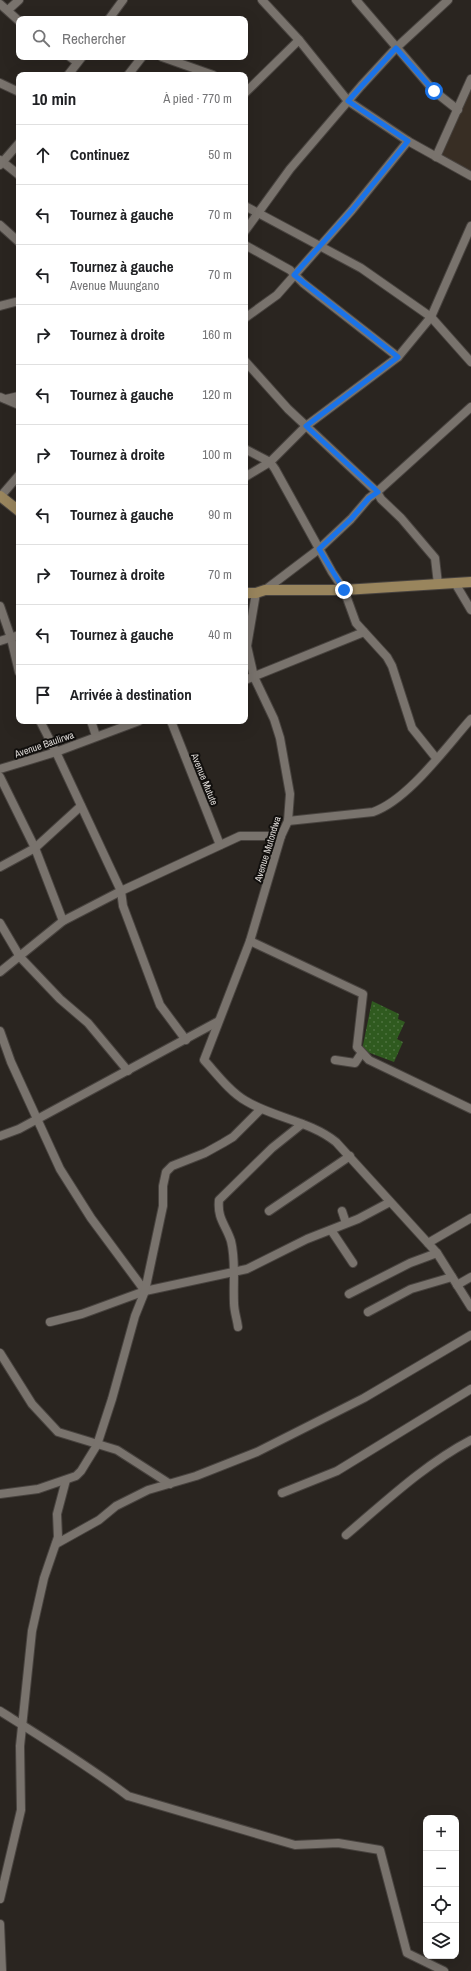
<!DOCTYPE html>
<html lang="fr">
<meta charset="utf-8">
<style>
body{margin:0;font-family:"Archivo Narrow",sans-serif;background:#f6f6f6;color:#202124}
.controls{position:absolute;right:12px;bottom:12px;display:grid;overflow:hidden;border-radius:8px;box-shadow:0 4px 16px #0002}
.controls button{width:36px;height:36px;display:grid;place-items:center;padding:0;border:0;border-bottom:1px solid #e0e0e0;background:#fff;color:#202124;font:20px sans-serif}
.stop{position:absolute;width:12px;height:12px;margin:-9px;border:3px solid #1a73e8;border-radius:50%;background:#fff}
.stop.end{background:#1a73e8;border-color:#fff;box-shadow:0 1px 4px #0008}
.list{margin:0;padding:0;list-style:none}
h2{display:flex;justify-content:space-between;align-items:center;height:52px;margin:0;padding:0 16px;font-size:17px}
h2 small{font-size:13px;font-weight:400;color:#757577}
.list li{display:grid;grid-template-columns:26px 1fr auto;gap:12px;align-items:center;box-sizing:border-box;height:60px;padding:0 16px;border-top:1px solid #e0e0e0}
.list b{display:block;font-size:15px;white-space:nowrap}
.list p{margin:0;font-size:13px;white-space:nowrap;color:#757577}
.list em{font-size:13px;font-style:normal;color:#757577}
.icon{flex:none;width:22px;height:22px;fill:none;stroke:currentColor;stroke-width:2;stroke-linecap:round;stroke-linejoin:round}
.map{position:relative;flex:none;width:471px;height:1971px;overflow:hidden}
.search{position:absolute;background:#fff;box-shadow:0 4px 16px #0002;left:16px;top:16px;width:232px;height:44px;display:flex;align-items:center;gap:10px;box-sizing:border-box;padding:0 14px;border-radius:8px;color:#757577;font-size:15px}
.panel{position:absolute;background:#fff;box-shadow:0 4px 16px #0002;left:16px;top:72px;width:232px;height:652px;border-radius:8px}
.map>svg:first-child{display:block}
.built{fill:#382e24}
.garden{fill:url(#garden-dots)}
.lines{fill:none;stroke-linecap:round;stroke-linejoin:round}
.street-casing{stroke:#48433f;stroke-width:10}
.secondary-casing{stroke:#48433f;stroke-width:12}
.street{stroke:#79736d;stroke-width:8}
.secondary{stroke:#99855d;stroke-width:10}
.route{stroke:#1a73e8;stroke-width:5}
.labels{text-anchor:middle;stroke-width:4;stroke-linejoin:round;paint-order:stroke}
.street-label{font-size:10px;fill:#ddd9d6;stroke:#110f0d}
</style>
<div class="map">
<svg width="471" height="1971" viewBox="0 0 471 1971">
<defs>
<pattern id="garden-dots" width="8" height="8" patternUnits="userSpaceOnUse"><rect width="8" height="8" fill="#2f5a1f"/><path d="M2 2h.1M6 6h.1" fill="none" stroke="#4d713f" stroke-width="1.8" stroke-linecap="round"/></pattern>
</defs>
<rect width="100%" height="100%" fill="#2a2520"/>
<path class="built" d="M471,84v87l-31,-16z"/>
<path class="garden" d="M372,1001l27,13 -1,5 7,3 -8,17 6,3 -9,20 -32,-12z"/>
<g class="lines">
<g class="street-casing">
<g id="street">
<path d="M262,0l37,40 49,61 60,40 63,35"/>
<path d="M356,0l78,91 24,19"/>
<path d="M0,4l19,17"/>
<path d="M8,10l11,-10"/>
<path d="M109,19l14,-19"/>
<path d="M70,57l7,5"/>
<path d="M162,57l51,18"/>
<path d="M68,75l14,-18"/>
<path d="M128,75l14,-18"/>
<path d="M0,83l19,9"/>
<path d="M245,93l54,-53"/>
<path d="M436,157l35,-78"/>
<path d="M0,160l19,15"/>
<path d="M0,165l19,-22"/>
<path d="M245,206l116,62 70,49 40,45"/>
<path d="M0,225l19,17"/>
<path d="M245,231l45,-62 71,-83 35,-38 52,-48"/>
<path d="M245,245l45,25 13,13 95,74"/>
<path d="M0,306l19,-5"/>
<path d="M245,318l32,-23 75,-85 56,-69"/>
<path d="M245,361l43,48 89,83 4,7 20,19 34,40 3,26"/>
<path d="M0,397l19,8"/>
<path d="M6,399l13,-3"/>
<path d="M245,449l25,13 5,7 57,103 12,18 12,33 31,34 5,9 20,62 24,30"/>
<path d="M245,477l25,-15 36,-36 92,-69 33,-40 40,-91"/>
<path d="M1,496l18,-21"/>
<path d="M455,583l16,27"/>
<path d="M265,590l54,-41 32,-30 18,-21 8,-6 94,-85"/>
<path d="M256,593l-9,53 7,31 20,42 6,19 10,56 -2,27 -7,15 -31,105 -46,119c12,13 26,32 42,41 28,17 64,20 90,41l101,111 34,54"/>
<path d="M0,606l11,32 8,34"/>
<path d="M0,641l19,-6"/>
<path d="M245,680l119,-48"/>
<path d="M40,721l16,31 65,139 2,15 37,99 26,35"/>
<path d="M91,721l5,15"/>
<path d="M171,721l49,124"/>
<path d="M0,769l56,-17 83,-31"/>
<path d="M0,777l35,71 28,73"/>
<path d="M288,821l85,-9c35,-12 73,-65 98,-93"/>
<path d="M0,867l35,-19 46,-42"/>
<path d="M0,923l20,34 40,42 28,24 40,48"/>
<path d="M250,941l113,53 -6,53 12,13 102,49"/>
<path d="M0,972l63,-51 58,-30 119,-55h41"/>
<path d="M0,1031l11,31 49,107 31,49 54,73"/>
<path d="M335,1060l20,3 6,-9"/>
<path d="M0,1136l19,-7 198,-107"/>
<path d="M269,1211l81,-55"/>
<path d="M342,1211l4,12"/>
<path d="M331,1230l22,33"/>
<path d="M428,1243l43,-25"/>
<path d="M457,1285l14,-8"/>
<path d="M349,1294l61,-31 27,-10"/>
<path d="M368,1312l43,-23 41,-12"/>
<path d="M50,1322l32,-8 63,-23 102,-22 60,-30 51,-20 32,-17"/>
<path d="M238,1327c-1,-8 -4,-16 -4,-24 -1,-21 2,-42 -3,-62 -5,-16 -14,-22 -12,-41l53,-52 30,-24"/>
<path d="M0,1353l32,51 26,28 59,18 53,34"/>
<path d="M282,1493l55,-22 134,-82"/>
<path d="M0,1494l38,-5 38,-13 5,-5 16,-26 15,-46 23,-83 10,-25 18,-85v-20l3,-14 6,-6 33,-13 18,-10 10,-6 28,-28"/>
<path d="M346,1535c39,-33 79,-71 125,-95"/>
<path d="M56,1544l43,-24 17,-14 32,-16 48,-14 61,-24 107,-54 107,-63"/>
<path d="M0,1711c43,27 87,54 128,85l167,49 43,-2 42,7 27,103 37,18"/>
<path d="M0,1899l21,-89 -1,-64 12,-115 12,-53 14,-41 -1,-23 9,-34"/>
<path d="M0,1924l2,47"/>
</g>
</g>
<g class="secondary-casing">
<g id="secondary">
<path d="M0,496l19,15"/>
<path d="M245,593h11l9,-3h79l127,-8"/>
</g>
</g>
<use href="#street" class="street"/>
<use href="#secondary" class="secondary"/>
</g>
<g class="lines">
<path class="route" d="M344,590l-25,-41 32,-30 18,-21 9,-6 -72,-66 92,-69 -104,-82 58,-65 56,-69 -60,-40 48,-53 38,43"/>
</g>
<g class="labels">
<g class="street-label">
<text transform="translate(44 744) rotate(-19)" y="4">Avenue Baulirwa</text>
<text transform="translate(205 779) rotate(68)" y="4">Avenue Mutute</text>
<text transform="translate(267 849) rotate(-73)" y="4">Avenue Mutondwa</text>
</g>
</g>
</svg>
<div class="controls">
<button>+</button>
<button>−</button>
<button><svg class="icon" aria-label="locate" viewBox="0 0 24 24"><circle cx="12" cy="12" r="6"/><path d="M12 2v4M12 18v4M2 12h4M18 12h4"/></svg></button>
<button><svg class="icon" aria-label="layers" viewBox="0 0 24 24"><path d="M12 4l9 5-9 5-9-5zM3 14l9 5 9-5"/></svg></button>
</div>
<div class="stop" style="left:434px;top:91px"></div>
<div class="stop end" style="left:344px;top:590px"></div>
<div class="search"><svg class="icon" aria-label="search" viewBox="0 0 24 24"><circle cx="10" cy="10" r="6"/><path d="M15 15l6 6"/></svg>Rechercher</div>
<section class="panel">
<h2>10 min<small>À pied · 770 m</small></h2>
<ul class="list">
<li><svg class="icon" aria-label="ahead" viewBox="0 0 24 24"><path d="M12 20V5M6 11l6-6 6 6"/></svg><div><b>Continuez</b></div><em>50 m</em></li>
<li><svg class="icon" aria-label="left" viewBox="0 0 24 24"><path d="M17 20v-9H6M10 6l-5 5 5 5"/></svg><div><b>Tournez à gauche</b></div><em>70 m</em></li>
<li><svg class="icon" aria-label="left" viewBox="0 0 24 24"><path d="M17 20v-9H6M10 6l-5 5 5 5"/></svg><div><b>Tournez à gauche</b><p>Avenue Muungano</p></div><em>70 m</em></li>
<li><svg class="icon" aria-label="right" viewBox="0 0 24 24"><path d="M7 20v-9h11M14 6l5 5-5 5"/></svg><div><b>Tournez à droite</b></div><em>160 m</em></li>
<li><svg class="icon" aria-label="left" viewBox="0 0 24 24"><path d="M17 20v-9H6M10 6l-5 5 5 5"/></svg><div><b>Tournez à gauche</b></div><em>120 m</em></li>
<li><svg class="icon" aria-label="right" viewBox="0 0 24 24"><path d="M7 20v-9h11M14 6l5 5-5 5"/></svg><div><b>Tournez à droite</b></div><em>100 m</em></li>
<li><svg class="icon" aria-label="left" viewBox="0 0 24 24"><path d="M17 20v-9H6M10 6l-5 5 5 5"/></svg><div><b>Tournez à gauche</b></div><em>90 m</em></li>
<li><svg class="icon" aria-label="right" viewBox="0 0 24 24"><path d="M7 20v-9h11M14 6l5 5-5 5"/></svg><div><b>Tournez à droite</b></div><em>70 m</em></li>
<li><svg class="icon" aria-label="left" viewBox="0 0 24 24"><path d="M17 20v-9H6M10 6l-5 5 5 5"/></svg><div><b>Tournez à gauche</b></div><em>40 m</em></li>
<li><svg class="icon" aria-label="arrive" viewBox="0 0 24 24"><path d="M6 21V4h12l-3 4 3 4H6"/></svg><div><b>Arrivée à destination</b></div></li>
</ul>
</section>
</div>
